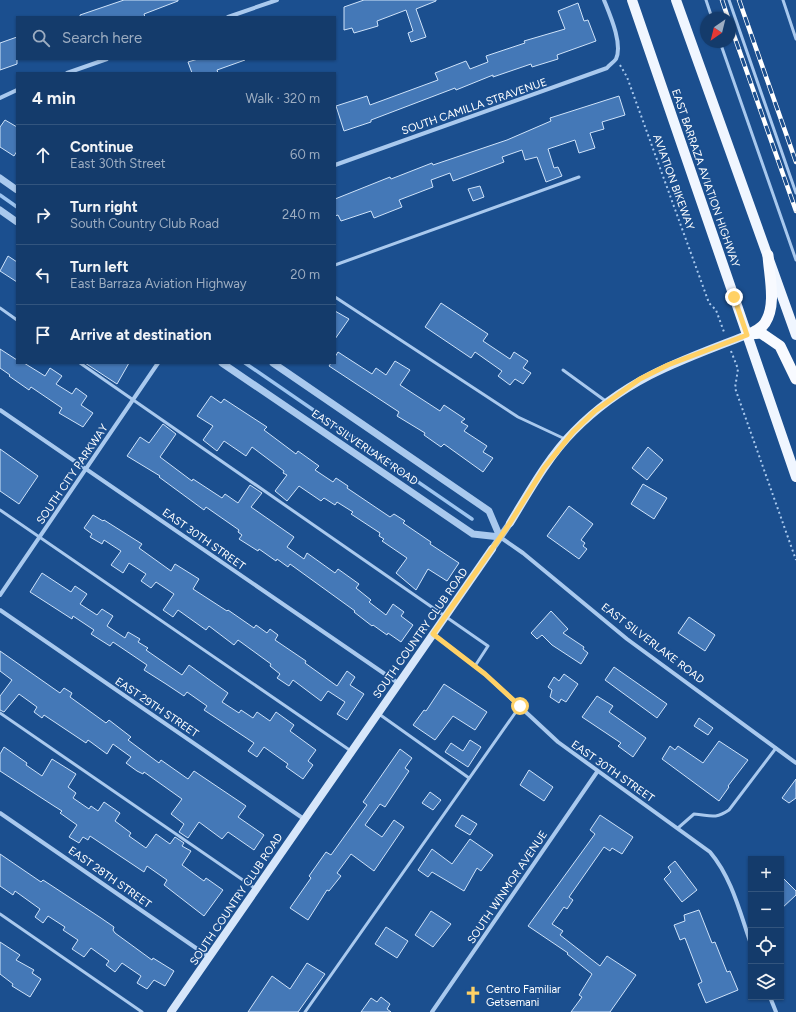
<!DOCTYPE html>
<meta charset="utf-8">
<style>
body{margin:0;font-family:Figtree,sans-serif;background:#1d4271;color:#f1f3f6}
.controls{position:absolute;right:12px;bottom:12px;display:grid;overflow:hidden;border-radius:0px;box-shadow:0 1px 3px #0004}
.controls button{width:36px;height:36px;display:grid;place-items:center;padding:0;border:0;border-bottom:1px solid #33557e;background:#143b6b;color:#f1f3f6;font:20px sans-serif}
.compass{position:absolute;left:700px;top:12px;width:36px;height:36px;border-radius:50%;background:#143b6b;box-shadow:0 1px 3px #0004;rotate:215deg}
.stop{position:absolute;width:12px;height:12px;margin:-9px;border:3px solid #ffd166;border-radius:50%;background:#fff}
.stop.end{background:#ffd166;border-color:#fff;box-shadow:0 1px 4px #0008}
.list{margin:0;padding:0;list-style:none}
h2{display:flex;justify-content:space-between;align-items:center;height:52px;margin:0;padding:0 16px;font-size:17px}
h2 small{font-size:13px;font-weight:400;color:#9dadc1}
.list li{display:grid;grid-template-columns:26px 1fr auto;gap:12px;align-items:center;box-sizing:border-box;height:60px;padding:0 16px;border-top:1px solid #33557e}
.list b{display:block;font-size:15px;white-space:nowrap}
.list p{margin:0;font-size:13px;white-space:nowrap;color:#9dadc1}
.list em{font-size:13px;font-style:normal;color:#9dadc1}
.icon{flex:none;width:22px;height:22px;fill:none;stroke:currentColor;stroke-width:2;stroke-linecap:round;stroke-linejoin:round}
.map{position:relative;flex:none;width:796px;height:1012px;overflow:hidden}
.search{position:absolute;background:#143b6b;box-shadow:0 1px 3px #0004;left:16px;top:16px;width:320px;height:44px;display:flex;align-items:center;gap:10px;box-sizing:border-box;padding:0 14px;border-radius:0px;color:#9dadc1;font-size:15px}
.panel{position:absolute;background:#143b6b;box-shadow:0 1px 3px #0004;left:16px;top:72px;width:320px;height:292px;border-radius:0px}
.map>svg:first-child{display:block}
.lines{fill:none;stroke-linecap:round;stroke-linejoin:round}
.stream{stroke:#9cc4f0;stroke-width:3.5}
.building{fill:#4478b7;stroke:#cfe3fa}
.path{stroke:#a9c9ee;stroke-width:2;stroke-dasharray:2 3;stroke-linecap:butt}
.service{stroke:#a9c9ee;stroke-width:3}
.minor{stroke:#a9c9ee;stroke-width:4}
.tertiary{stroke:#a9c9ee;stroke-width:7}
.secondary{stroke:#d6e6fa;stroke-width:8}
.primary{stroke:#f0f6ff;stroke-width:10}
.trunk{stroke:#f8faff;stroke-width:11}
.rail-casing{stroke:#fff;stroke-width:4.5}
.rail{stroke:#1b4f8f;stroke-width:3;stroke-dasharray:9;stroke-linecap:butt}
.route{stroke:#ffd166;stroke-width:5}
.labels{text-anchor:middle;stroke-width:3.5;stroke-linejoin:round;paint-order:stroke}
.street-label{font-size:11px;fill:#fff;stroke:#1b4f8f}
.poi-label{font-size:11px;fill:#fff;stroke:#1b4f8f;text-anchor:start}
</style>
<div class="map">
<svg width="796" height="1012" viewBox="0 0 796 1012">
<rect width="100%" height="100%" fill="#1b4f8f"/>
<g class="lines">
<g class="stream">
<path d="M0,195l17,12"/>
<path d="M245,363l227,156"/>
</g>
</g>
<g class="building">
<path d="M124,0h54v1l-34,13 1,3h-65v-2z"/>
<path d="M364,0h72v1l-20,8 10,28 -15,5 -3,-9 5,-2 -7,-21 -29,11 1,5 -24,7 -2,-5 -8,2v-23z"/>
<path d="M578,3l6,18 4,-1 8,21 -39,14 1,4 -26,8 -1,-3 -38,13v-2l-37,15 -1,-2 -84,32v2l-27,9 -8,-25 31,-10 3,9 68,-25 -3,-7 31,-12 4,8 18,-7 -2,-6 39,-13 -1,-2 41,-12 -7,-18z"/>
<path d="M17,37v27l-17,6v-27z"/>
<path d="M198,59h47v1l-28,10 1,3h-26l-4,-11z"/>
<path d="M619,96l6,19 -23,7 2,7 -14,4 5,15 -16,5 -4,-13 -27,9 6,19 4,-1 4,9 -16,6 -9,-25 -12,3 -3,-10 -20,7 2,5 -51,19 -3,-8 -19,7 2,7 -34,13 3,7 -28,11 -3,-7 -30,10 -3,-6 -3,1v-17l55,-22 1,2 41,-16 1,2 74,-25 44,-19 -1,-3z"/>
<path d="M5,120l12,7v24l-3,5 -14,-9v-20z"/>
<path d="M480,186l4,11 -11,4 -5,-12z"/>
<path d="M8,256l9,6v20l-17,-11z"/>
<path d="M441,303l47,31 -5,7 27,18 4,-7 14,9 -5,7 8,5 -8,11 -8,-5 -5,6 -12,-9 4,-5 -27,-19 -4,6 -46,-31z"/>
<path d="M335,311l14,8 -14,20z"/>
<path d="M0,349l17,11v3h7l21,13 5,-8 12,8 -6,8 16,10 4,-6 11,8 -6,9 12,8 -10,14 -24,-14 3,-5 -31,-21 -2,3 -20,-14 1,-1 -10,-7z"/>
<path d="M338,352l34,22 4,-6 10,7 9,-14 15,9 -10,15 40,26 4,-6 21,14 -4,3 7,4 -4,5 23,15 -4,6 10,6 -10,14 -39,-28 -3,3 -17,-12 1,-2 -28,-17 2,-4 -3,-2 -67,-44 2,-3h4v-6z"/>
<path d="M85,363h44l-12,21z"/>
<path d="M211,396l10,7 3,-4 43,28 -3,3 32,24 2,-3 21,15 -4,4 18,12 3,-4 12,8 -1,2 43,29 4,-3 11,7 -2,2 28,19 -1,2 29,19 -12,18 -19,-12 -12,21 -20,-17 11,-15 -25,-17 2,-2 -5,-3 1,-3 -29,-19 2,-2 -16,-10 -2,3 -11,-7 -3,3 -22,-15 -12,15 -12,-10 12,-16 -4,-2 1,-2 -32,-24 -6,9 -22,-15 -7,10 -14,-11 10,-14 -16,-10z"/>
<path d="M163,424l13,10 -16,23 32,24 1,-2 29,19 3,-4 13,9 12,-18 12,8 -11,14 43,30 -7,10 17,12 3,-6 28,20 3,-4 21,15 -3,4 15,12 -2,2 17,13 7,-11 11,8 -3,4 12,9 -12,17 -13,-9 -1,2 -14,-10 -1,1 -18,-14 1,-1 -65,-47 -2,3 -11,-8 -1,2 -17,-12 -1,2 -19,-12 3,-4 -4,-3 1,-2 -33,-23 -2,3 -45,-33 1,-1 -33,-20 13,-19 9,6z"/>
<path d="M648,447l15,13 -16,20 -15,-12z"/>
<path d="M0,449l38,27 -19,28 -19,-13z"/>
<path d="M643,484l24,14 -13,21 -23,-15z"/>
<path d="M569,506l24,18 -12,16 4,3 -2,3 4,3 -8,10 -32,-23z"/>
<path d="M93,515l10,6 1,-1 38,24 -3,4 32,23 4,-7 24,15 -6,10 34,22 1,-1 26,18 2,-3 11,8 3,-4 8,6 -3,5 31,21 -1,2 32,23 10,-15 8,6 -5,8 14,9 -17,26 -10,-6 8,-12 -17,-11 -7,10 -28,-21 -4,6 -12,-8 3,-4 -10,-8 1,-2 -33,-24 -4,5 -25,-19 -3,4 -28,-20 -5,7 -10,-7 11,-16 -18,-12 -5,6 -10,-7 5,-7 -17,-11 -6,10 -12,-8 10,-14 -17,-11 -2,4 -12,-7 2,-3 -8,-6z"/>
<path d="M42,573l29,19 4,-6 12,8 -7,10 17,11 5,-6 11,7 -6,10 18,12 3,-6 12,7 -2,3 10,6 -2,2 36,25 7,-10 22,16 17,12 -6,9 17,11 2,-3 12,8 4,-6 13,9 6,-9 18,13 -4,6 26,19 -8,11 5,4 -10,14 -17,-12 2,-3 -24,-17 -7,10 -9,-6 6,-8 -50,-33 3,-4 -20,-14 -3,4 -18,-12 -22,-14 3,-5 -34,-23 -3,4 -19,-12 3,-4 -21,-14 -1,3 -42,-27z"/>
<path d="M551,611l17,18 -5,4 21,14 -1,2 5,4 -7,11 -29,-19 -10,-10 -5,4 -6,-6z"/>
<path d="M689,617l26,18 -10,16 -27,-18z"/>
<path d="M0,651l60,42 4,-5 8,5 -2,4 36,26 3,-3 22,17 -3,3 31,23 2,-3 27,19 6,-8 52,35 -8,11 26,18 -10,15 -26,-18 -6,7 -23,-17 -11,16 -9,-6 5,-8 -13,-10 11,-15 -38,-27 -1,2 -6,-3 -11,-8 5,-6 -18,-13 -6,10 -19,-14 -2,3 -42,-28 -2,3 -8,-6 3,-5 -18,-13 -15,18 -4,-2v-14l12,-16 -12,-9z"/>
<path d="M614,667l53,37 -10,14 -52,-38z"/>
<path d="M564,674l14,10 -12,18 -5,-3 -2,4 -9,-6 2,-7 -4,-3 6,-10 5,4z"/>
<path d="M444,684l43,28 -12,18 -22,-14 -18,24 -22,-15 11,-15 2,1z"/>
<path d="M597,696l16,10 -4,6 37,26 -13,19 -15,-11 3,-3 -39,-26z"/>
<path d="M699,718l14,10 -5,7 -14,-9z"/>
<path d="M470,740l11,7 -13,20 -23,-15 6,-9 12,8z"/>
<path d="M719,741l29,19 -20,26 1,1 -10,14 -57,-42 8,-13 5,4 3,-4 25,17z"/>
<path d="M4,747l23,16 -1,2 16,11 10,-17 24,15 -8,13 8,6 -3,5 16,11 2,-3 7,5 6,-9 16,11 -5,8 16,12 -2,3 17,12 10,-14 14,10 5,-7 9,6 -2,3 9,5 -9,14 22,16 2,-3 17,12 -19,26 -40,-31 3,-5 -20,-14 -3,6 -54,-36 -2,4 -5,-3 -4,6 -10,-6 8,-12 -17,-12 2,-2 -8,-5 -54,-35v-17z"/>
<path d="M400,749l12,9 -7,10 4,3 -24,36 -5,-3 -15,21 17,12 12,-17 10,7 -30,44 -23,-17 -14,19 4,3 -12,15 -2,-1 -19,30 -18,-12 21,-30 -2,-2 17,-24 5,3 36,-50 -4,-3z"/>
<path d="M529,770l24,17 -9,14 -24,-16z"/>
<path d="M796,779v19l-7,5 -7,-5z"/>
<path d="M430,792l11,8 -8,10 -11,-7z"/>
<path d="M462,815l15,9 -7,11 -15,-9z"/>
<path d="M600,815l33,22 -11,17 -10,-6 -2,3 -6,-4 -35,50 4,3 -6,9 -3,-2 -12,17 11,7 -3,4 40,31 7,-10 29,19 -26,37h-39l11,-15 -3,-2 13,-21 -25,-20 1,-1 -40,-27 67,-92 -5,-4z"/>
<path d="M470,839l23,16 -12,16 -4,-3 -13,23 -32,-19 -4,5 -10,-7 14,-21 20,15z"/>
<path d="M0,854l41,28 2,-2 58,38 13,9 -1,3 2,3 37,27 1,-2 21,13 -9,15 -11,-6 -7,9 -10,-6 4,-7 -19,-13 -7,9 -9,-7 3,-4 -18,-13 -7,9 -12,-8 6,-9 -15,-10 2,-3 -17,-11 -5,7 -8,-6 5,-8 -25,-18 -2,4 -13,-9z"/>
<path d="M675,861l22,29 -15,12 -18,-23 7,-7 -3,-5z"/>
<path d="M781,876l15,15v4l-15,14z"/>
<path d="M699,910l13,33 3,-1 12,30 3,-1 8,19 -32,13 -8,-19 4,-2 -17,-44 -5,2 -6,-15 11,-4 -1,-6z"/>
<path d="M431,911l20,13 -18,23 -18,-12z"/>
<path d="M386,927l22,14 -11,17 -22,-14z"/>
<path d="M0,942l20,13 -4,5 18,10 -2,3 9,6 -11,18 -18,-11 1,-2 -13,-10z"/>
<path d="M307,963l18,11 -27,38h-50l24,-36 18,13z"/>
<path d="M381,997l9,7 -3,5 4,3h-30l10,-14 6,4z"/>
</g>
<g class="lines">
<g class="path">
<path d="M620,65l7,12 82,226 7,7 8,22"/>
<path d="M731,351l7,18 -3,19 61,172"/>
</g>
<g class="service">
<path d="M706,0l6,18"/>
<path d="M729,0l67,193"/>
<path d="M783,0l13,39"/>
<path d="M720,42l76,218"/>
<path d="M335,265l244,-88"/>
<path d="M335,297l183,120 47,22"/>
<path d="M0,308l17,12"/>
<path d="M80,363l408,283 -13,20"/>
<path d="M563,370l44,32"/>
<path d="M0,510l351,241"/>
<path d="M0,713l256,176"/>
<path d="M379,714l90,64"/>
<path d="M678,828l16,-14c16,1 20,6 35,-4l47,-62"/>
<path d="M0,914l142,98"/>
<path d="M305,1012l215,-306"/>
</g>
<g class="minor">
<path d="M228,17l49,-17"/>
<path d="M67,73l40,-14"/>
<path d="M0,98l17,-8"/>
<path d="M335,165l272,-97c2,-3 7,-6 9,-9 7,-15 -6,-44 -12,-59"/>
<path d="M0,410l398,273"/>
<path d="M500,537l23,16 104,86 169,124"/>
<path d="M0,595l158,-232"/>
<path d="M0,610l304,209"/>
<path d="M433,634l52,40 73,68 152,110c22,26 30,61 41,92"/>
<path d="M0,813l209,144"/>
<path d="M770,997l6,15"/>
<path d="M432,1012l165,-240"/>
</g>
<g class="tertiary">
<path d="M0,178l17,12"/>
<path d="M0,210l17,12"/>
<path d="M222,363l251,171 27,3"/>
<path d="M273,363l216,148 11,26"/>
<path d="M492,549l18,-26"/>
</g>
<g class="secondary">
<path d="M510,523c19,-31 38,-66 64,-92 51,-52 107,-71 173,-96"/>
<path d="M171,1012l321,-463"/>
</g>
<g class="primary">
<path d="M632,0l164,477"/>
<path d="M676,0l120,335"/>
</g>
<g class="trunk">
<path d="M750,334l11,-1 19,13 16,33"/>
<path d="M747,335c7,-3 14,-6 18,-12 12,-18 4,-48 3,-68"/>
</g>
<g class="rail-casing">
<g id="rail">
<path d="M722,0l6,18"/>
<path d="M739,0l57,162"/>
<path d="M730,24l66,187"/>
</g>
</g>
<use href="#rail" class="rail"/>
</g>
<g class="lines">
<path class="route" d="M520,706l-35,-32 -52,-40 77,-111 34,-55 29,-36 22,-21 45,-32 28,-14 79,-30 -13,-38"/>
</g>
<defs>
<g id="church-bare" transform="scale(1.38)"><path d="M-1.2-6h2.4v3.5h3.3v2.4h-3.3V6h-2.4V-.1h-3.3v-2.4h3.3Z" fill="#ffd166" stroke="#1b4f8f" stroke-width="2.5" paint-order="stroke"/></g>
</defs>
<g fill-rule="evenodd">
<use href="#church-bare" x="473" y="995"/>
</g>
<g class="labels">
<g class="street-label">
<text transform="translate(474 106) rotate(-19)" y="4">SOUTH CAMILLA STRAVENUE</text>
<text transform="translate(706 178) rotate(71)" y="4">EAST BARRAZA AVIATION HIGHWAY</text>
<text transform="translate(674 182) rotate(70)" y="4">AVIATION BIKEWAY</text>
<text transform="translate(365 447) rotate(34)" y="4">EAST SILVERLAKE ROAD</text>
<text transform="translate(72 474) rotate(-56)" y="4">SOUTH CITY PARKWAY</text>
<text transform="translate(204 539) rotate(35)" y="4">EAST 30TH STREET</text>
<text transform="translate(420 633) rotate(-55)" y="4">SOUTH COUNTRY CLUB ROAD</text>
<text transform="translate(653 643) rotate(37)" y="4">EAST SILVERLAKE ROAD</text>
<text transform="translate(157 707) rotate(34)" y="4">EAST 29TH STREET</text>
<text transform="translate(613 771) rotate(35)" y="4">EAST 30TH STREET</text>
<text transform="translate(110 877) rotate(35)" y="4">EAST 28TH STREET</text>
<text transform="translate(507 887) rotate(-56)" y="4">SOUTH WINMOR AVENUE</text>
<text transform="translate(236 899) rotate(-56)" y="4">SOUTH COUNTRY CLUB ROAD</text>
</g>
<g class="poi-label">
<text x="486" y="993">Centro Familiar<tspan x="486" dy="13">Getsemani</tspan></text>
</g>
</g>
</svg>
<div class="controls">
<button>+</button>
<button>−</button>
<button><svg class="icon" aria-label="locate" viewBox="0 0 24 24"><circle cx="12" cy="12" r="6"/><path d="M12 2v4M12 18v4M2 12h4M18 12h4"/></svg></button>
<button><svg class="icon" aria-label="layers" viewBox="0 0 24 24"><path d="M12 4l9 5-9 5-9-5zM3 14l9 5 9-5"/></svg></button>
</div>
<svg class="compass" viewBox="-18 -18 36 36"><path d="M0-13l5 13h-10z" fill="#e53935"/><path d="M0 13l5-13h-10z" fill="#9dadc1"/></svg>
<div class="stop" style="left:520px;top:706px"></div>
<div class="stop end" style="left:734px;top:297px"></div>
<div class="search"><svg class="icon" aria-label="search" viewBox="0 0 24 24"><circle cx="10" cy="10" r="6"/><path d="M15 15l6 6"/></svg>Search here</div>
<section class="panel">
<h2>4 min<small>Walk · 320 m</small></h2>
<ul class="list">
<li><svg class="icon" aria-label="ahead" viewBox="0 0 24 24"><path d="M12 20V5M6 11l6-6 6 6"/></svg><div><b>Continue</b><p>East 30th Street</p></div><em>60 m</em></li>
<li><svg class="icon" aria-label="right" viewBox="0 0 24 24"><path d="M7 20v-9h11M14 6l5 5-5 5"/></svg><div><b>Turn right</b><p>South Country Club Road</p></div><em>240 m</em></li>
<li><svg class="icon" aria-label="left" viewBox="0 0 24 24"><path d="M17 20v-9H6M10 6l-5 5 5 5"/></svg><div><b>Turn left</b><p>East Barraza Aviation Highway</p></div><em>20 m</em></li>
<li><svg class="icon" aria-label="arrive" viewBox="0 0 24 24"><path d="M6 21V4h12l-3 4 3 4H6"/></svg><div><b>Arrive at destination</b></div></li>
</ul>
</section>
</div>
